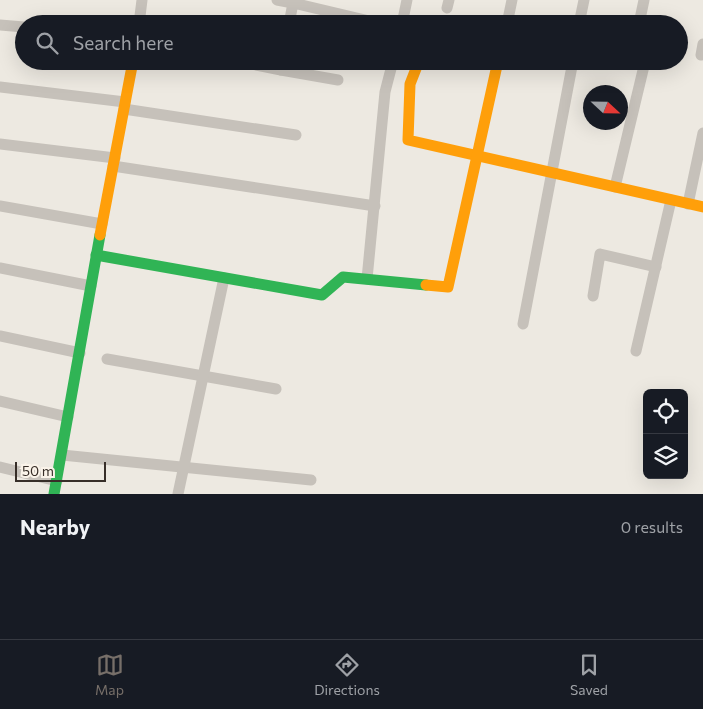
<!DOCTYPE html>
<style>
body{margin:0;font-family:Commissioner,sans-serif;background:#20242c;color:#f1f3f6}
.controls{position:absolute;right:15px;bottom:15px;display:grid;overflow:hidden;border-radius:8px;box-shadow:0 5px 20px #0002}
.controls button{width:45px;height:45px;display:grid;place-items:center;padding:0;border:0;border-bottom:1px solid #363941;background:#171b24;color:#f1f3f6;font:25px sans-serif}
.compass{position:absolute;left:583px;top:85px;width:45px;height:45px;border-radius:50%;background:#171b24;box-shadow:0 5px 20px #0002;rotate:112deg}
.scale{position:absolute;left:15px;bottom:12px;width:91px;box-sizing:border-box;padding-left:5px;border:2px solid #372e28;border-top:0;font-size:14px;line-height:18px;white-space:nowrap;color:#372e28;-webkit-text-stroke:4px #faf3e9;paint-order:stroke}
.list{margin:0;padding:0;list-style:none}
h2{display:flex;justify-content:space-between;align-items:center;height:65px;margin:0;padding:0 20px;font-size:21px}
h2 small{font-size:16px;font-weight:400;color:#9ea1a6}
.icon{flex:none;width:28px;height:28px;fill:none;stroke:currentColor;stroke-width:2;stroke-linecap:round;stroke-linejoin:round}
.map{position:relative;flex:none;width:703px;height:494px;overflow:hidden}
.search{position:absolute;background:#171b24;box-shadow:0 5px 20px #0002;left:15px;right:15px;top:15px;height:55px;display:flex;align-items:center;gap:12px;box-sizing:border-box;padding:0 18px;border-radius:28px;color:#9ea1a6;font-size:19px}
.sheet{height:145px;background:#171b24}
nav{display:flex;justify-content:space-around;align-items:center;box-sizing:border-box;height:70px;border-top:1px solid #363941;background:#171b24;font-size:14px;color:#9ea1a6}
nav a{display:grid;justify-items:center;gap:2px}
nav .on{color:#776f69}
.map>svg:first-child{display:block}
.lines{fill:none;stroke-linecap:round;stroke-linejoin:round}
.street{stroke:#c6c1ba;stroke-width:11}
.fast{stroke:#30b455;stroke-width:11}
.slow{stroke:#ff9f0a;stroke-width:11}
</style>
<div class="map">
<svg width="703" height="494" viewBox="0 0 703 494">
<rect width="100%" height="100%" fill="#ede9e1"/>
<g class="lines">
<g class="street">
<path d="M277,0l16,3"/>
<path d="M447,8l2,-8"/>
<path d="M640,19l4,-19"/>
<path d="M139,24l3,-24"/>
<path d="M289,24l4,-21 89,21"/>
<path d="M402,24l5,-24"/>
<path d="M507,24l5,-24"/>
<path d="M579,24l5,-24"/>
<path d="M0,25l24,2"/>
<path d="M701,55l2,-11"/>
<path d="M236,61l45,9 1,-9"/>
<path d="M281,70l57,10"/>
<path d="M0,87l125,15"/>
<path d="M124,109l172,26"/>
<path d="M0,144l115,14"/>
<path d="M113,166l262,40"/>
<path d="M615,187l29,-121"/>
<path d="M688,204l15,-71"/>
<path d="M0,206l102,18"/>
<path d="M0,268l91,18"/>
<path d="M367,279l18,-187 8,-31"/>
<path d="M593,296l7,-42 56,13"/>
<path d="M523,324l50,-263"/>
<path d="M0,336l80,17"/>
<path d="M636,351l35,-151"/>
<path d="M107,359l169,30"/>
<path d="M0,401l68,16"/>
<path d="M62,455l249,25"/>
<path d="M0,467l57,14"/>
<path d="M178,494l46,-216"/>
</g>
<g class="fast">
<path d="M96,255l226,40 21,-18 83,8"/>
<path d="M54,494l46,-259"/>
</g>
<g class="slow">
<path d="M419,61l-9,23 -2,56 295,67"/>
<path d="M100,235l33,-174"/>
<path d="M426,285l22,2 50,-226"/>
</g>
</g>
</svg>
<div class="controls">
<button><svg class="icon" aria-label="locate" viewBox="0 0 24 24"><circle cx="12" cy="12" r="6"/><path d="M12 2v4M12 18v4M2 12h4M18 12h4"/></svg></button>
<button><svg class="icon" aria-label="layers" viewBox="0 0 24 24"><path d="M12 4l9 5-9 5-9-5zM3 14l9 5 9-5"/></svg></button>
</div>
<svg class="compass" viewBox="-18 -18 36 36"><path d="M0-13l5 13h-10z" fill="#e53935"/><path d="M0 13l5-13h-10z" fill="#9ea1a6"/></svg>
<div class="scale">50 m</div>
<div class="search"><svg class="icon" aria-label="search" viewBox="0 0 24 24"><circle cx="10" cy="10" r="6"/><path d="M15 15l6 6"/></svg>Search here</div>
</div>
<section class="sheet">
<h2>Nearby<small>0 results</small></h2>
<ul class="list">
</ul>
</section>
<nav>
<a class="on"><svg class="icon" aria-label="map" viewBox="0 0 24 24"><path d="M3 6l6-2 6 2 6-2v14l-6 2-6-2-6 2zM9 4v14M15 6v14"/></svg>Map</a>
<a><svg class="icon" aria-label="directions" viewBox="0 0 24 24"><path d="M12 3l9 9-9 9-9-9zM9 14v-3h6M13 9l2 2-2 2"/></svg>Directions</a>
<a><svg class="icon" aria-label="saved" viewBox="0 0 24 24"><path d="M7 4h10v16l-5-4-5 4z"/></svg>Saved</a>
</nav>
